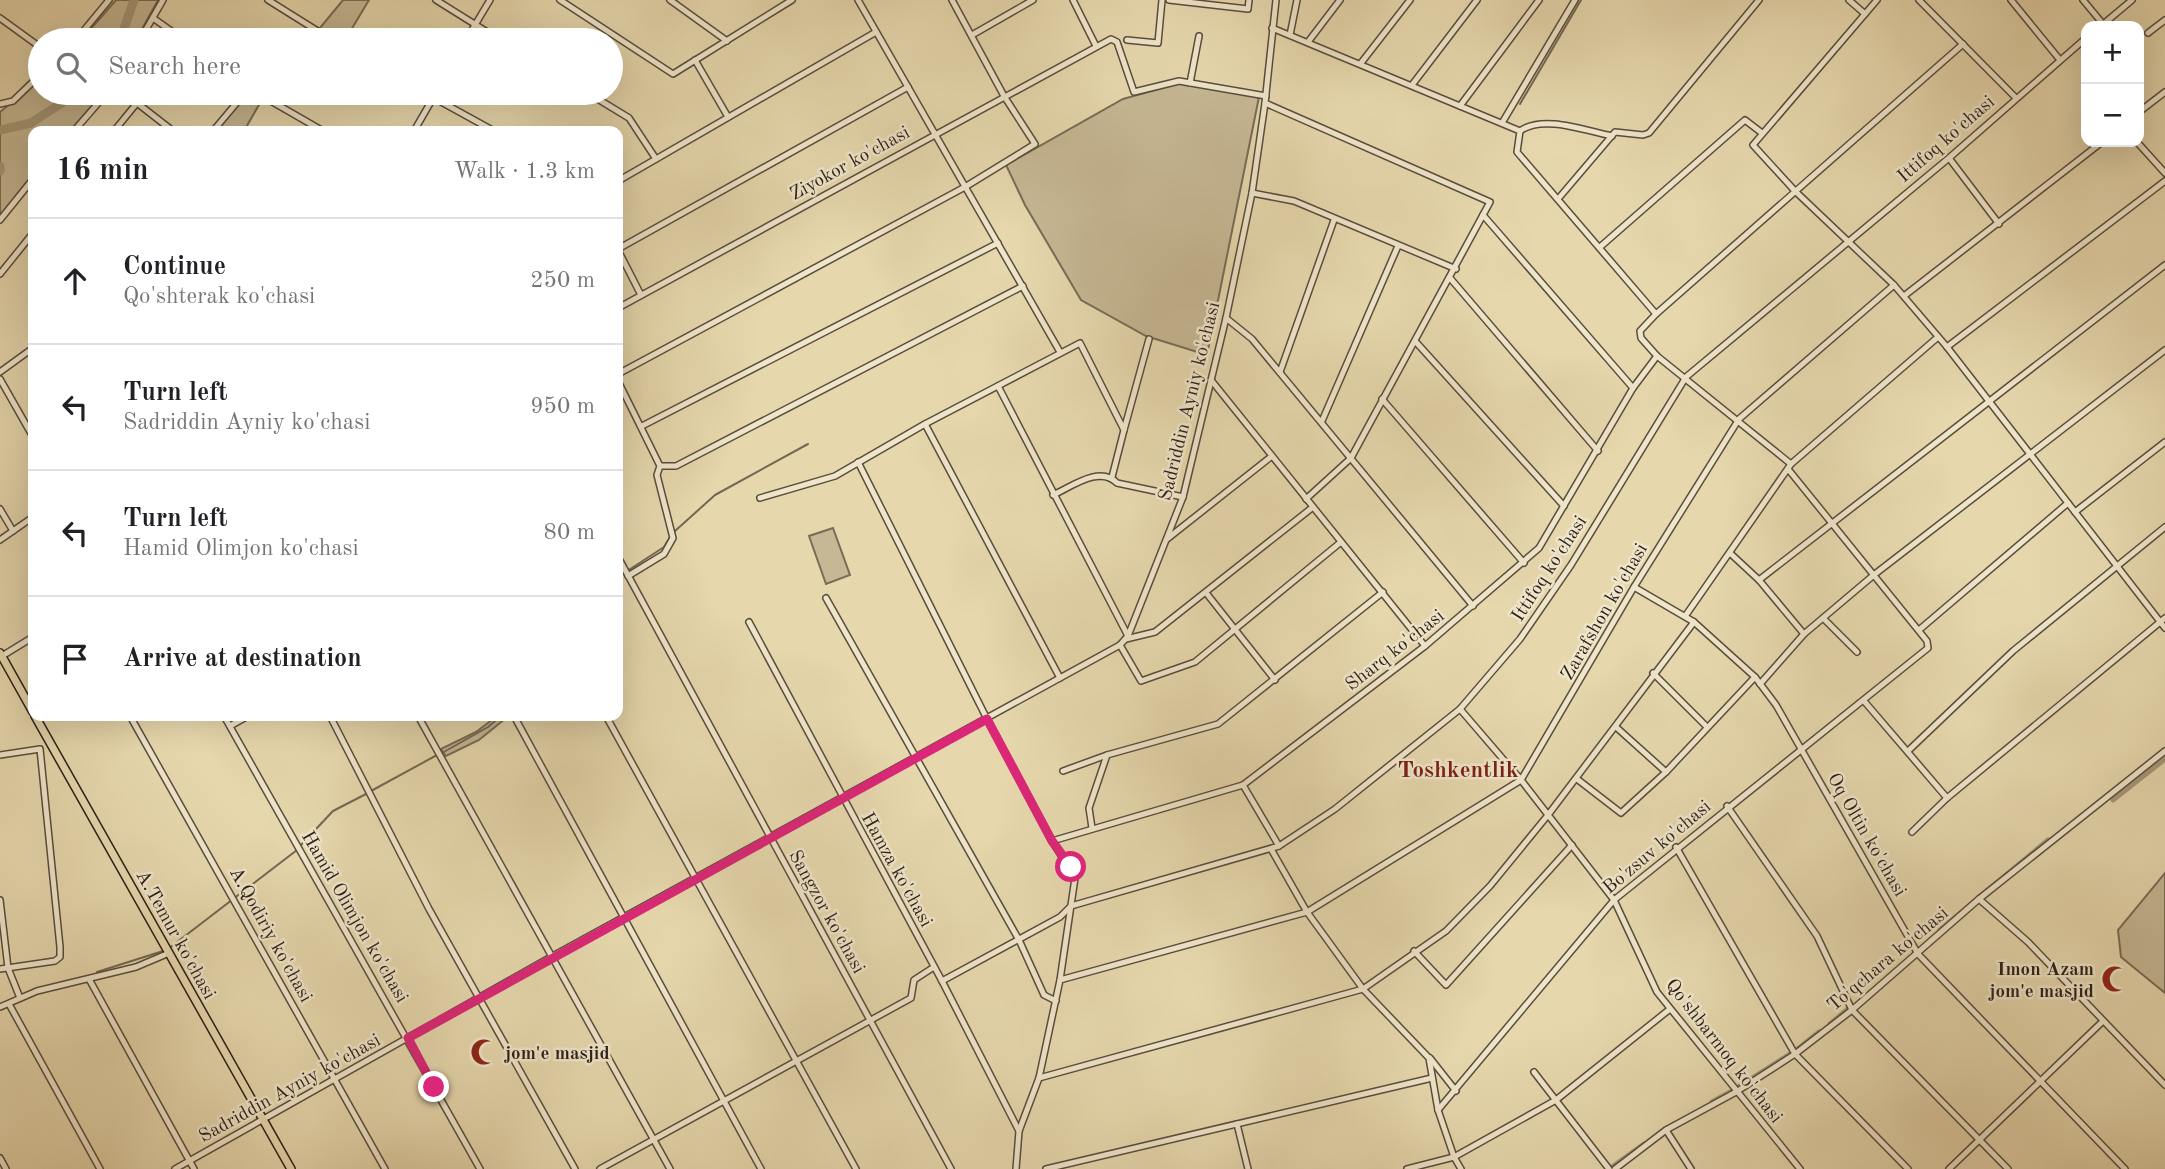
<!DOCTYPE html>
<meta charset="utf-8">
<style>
body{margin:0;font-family:"Old Standard TT",serif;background:#f2f2f2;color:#202124}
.controls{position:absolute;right:21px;top:21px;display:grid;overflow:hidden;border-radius:14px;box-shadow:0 7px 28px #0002}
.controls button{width:63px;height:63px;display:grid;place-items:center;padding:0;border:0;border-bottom:2px solid #e0e0e0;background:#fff;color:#202124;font:35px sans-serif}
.stop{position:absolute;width:21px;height:21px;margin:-16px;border:5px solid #db2777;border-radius:50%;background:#fff}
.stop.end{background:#db2777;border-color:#fff;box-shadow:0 2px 7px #0008}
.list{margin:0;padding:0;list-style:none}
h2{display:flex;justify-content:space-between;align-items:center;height:91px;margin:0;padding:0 28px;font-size:30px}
h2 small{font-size:23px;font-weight:400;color:#757577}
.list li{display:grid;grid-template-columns:46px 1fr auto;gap:21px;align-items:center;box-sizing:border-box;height:126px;padding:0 28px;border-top:2px solid #e0e0e0}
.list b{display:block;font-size:26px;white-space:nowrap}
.list p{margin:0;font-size:23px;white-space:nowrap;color:#757577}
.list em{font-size:23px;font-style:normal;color:#757577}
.icon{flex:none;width:38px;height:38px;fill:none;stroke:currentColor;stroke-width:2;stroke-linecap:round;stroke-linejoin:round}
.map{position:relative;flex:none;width:2165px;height:1169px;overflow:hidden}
.search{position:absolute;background:#fff;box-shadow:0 7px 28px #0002;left:28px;top:28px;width:595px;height:77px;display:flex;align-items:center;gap:18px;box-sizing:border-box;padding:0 24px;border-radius:38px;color:#757577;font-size:26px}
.panel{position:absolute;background:#fff;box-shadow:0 7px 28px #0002;left:28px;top:126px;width:595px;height:595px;border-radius:14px}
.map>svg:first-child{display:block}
.green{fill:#c6b894;stroke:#786c56;stroke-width:2}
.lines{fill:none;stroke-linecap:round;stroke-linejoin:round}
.stream{stroke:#746852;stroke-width:2}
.canal{stroke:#a6987a;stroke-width:5}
.river{stroke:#a6987a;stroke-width:9}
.minor-casing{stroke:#594d3c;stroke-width:8}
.major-casing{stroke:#2a1f17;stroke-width:10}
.minor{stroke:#efe5ca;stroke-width:5}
.major{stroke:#e6d7ad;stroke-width:7}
.route{stroke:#db2777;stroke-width:9}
.labels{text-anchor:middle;stroke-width:5;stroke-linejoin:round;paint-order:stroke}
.street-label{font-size:19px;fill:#2a1f17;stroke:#efe5ca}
.poi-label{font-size:19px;font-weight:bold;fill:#2a1f17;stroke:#efe5ca;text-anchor:end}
.quarter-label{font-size:23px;font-weight:bold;fill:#7a1f14;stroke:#efe5ca}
</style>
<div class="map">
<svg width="2165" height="1169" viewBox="0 0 2165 1169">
<rect width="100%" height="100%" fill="#e6d7ad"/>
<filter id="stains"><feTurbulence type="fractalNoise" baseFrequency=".00286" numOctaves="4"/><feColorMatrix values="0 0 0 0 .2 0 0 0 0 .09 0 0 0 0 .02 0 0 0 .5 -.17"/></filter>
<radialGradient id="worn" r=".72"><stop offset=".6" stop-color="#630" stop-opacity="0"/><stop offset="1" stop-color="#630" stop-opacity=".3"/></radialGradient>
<g class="green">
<path d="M116,0h42l-22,40h-55z"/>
<path d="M343,0h26l-24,40 -26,-11z"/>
<path d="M40,80v13h63l-33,38h-37v44l-33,41v-104z"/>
<path d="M1180,83l79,14 -52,258 -61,-19 -65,-36 -56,-95 -19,-40 117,-66z"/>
<path d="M247,93l13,10 -16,28h-28z"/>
<path d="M833,528l17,47 -24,9 -17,-48z"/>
<path d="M497,716l9,2 -27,22 -33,16 -5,-7 35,-17z"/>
<path d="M2165,873v120l-44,-36 -3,-27z"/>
</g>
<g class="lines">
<g class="stream">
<path d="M1520,104l61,-104"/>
<path d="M675,531l40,-36 93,-51"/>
<path d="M618,577l46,-30 7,-12"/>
<path d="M442,753l46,-26 13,-11"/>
<path d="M371,791l66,-36"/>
<path d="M300,846l33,-35 33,-17"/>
<path d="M168,949l129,-99"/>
<path d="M97,972l66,-21"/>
</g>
<g class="canal">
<path d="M2113,800l52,-41"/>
<path d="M1940,930l108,-90"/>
<path d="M1830,1024l18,-15"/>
<path d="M1794,1052l25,-20"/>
<path d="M1738,1087l52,-33"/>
<path d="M1712,1102l20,-11"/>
<path d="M1612,1167l32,-23"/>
</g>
<g class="river">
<path d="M120,40l14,-40"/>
<path d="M0,130l31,-7 46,-30"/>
<path d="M0,166v5"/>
</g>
<g class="minor-casing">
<g id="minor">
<path d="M268,0l64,40"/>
<path d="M436,0l64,40"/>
<path d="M560,0l113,74 119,-74"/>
<path d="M670,0l57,41"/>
<path d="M858,0l202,352"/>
<path d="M1073,0l23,46"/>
<path d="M1169,0l79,9 1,-9"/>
<path d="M1849,0l16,14"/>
<path d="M1877,0l-124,145 42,46 99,94 53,62 218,281"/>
<path d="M1919,0l97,98"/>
<path d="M2011,0l49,60"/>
<path d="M2083,0l20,24"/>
<path d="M0,18l40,29"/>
<path d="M153,18l31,22"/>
<path d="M2101,26l31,-26"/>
<path d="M1272,28l248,103 -3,21 139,162 -16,17 1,7 16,18 134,108"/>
<path d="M2148,33l17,-13"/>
<path d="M972,35l61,-35"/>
<path d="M1290,35l7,-35"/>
<path d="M76,40l33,-40"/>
<path d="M140,40l23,-40"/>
<path d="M466,40l24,-40"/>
<path d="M1127,40l31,3 4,-43"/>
<path d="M1308,42l32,-42"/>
<path d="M695,60l33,57"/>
<path d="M1361,63l49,-63"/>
<path d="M1190,83l9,-47"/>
<path d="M1412,85l65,-85"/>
<path d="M257,93l66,38"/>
<path d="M425,93l69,38"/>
<path d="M588,93l41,25 27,41"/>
<path d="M1265,103l225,99 -139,256 -45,41"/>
<path d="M0,104l13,-3 27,-26"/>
<path d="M1460,106l79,-106"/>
<path d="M2139,112l26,-20"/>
<path d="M1502,123l73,-123"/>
<path d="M74,131l33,-38"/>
<path d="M114,131l23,-28 36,28"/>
<path d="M213,131l32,-38"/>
<path d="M414,131l22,-38"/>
<path d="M1520,131c23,-17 66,0 92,5"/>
<path d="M2137,142l28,31"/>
<path d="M1949,158l50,66"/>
<path d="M618,181l258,-149"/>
<path d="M1252,193l42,8 162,68"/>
<path d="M1558,199l57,-67 28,3 6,-2 110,-133"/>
<path d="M1483,215l150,173"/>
<path d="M0,220l33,-41"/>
<path d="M1600,247l145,-127 17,13"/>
<path d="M618,249l290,-162"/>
<path d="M618,250l23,45"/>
<path d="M0,274l33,-41"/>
<path d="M1450,278l148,173"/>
<path d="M1904,296l198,-154"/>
<path d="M618,308l493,-269 6,3 17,50 45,-11 87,15"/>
<path d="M1656,314l307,-270"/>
<path d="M1226,318l26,21 221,267"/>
<path d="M1415,341l149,165"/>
<path d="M1947,347l218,-166"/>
<path d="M0,372l33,-24"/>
<path d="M1280,372l54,-152"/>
<path d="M618,374l347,-187 70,-43 -31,-48 -52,-96"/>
<path d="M0,379l33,58"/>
<path d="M1211,380l214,266"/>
<path d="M618,381l42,85 -3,9 16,63 -9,16 -36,22"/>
<path d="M998,386l130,250"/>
<path d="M1382,399l142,164"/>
<path d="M1322,421l76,-175"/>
<path d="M925,424l135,254"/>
<path d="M642,426l356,-183"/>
<path d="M1124,430l25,-91"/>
<path d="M858,462l129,257 65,122 23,37 -15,102"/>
<path d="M660,466h16l347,-180"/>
<path d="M1053,495c18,-8 47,-30 64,-12l66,14"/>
<path d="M760,498l75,-22 90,-52 155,-81 44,87 -12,47"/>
<path d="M0,509l13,22"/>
<path d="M2075,512l90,-70"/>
<path d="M1167,539l105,-83"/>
<path d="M0,540l33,-23"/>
<path d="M1731,554l28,26 45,54 71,-60 290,-224"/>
<path d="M618,557l333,612"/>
<path d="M1759,580l406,-315"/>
<path d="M1634,587l60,35 61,55 21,28 142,249 207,215"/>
<path d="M1207,594l68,86"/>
<path d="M826,598l193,342 25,55 12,6"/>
<path d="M1686,615l105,-151 147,-127"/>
<path d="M1823,618l34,34"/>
<path d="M749,622l193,359 77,150"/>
<path d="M1919,630l149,-127"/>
<path d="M1126,639l29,-7 158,-125"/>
<path d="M1120,645l21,36 54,-19 146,-120"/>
<path d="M2,656l31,-19"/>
<path d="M1653,673l54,54"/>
<path d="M1760,684l44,-50"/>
<path d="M1864,701l83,97"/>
<path d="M1460,709l61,71 93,120 43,92 143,177"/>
<path d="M130,716l255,453"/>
<path d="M224,716l256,453"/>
<path d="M330,716l99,193 146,260"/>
<path d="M418,716l252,453"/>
<path d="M514,716l247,453"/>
<path d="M606,716l250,453"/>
<path d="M230,726l18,-10"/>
<path d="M1616,727l50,45"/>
<path d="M1908,751l105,-100 152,-124"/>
<path d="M0,755l40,-6 20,198v10l-5,4 -55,8"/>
<path d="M1063,771l44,-16"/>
<path d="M1577,779l44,34 45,-41 89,-95"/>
<path d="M1243,785l36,61"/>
<path d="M1727,806l90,130 35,74 156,159"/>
<path d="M1092,828l-3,-20 18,-53 111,-31 165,-132"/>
<path d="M1912,832l35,-34 218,-180"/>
<path d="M1052,841l191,-56 182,-139 114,-98 94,-160 24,-32"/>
<path d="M1676,847l119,207 113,115"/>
<path d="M1271,849l36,63 56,77 66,69 9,52 16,47 7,12"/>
<path d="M1979,899l49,43 137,143"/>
<path d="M0,900l8,68 12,30"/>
<path d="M1414,951l32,34 126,-140"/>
<path d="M89,979l105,190"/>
<path d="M942,981l118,-64 11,-11 208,-60 56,-37 125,-100 60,-70 51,-74 115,-188 263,-219 137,-120"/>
<path d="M9,1004l91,165"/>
<path d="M0,1007l37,-16 99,-24 33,-14"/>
<path d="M1430,1058l26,33"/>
<path d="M1534,1072l75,97"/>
<path d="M1039,1078l324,-89 83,-58 44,-45 58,-71 146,-193"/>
<path d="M1438,1110l176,-210 314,-252 -1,-7 -139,-172"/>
<path d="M1237,1124l11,45"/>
<path d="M1666,1130l25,39"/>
<path d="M0,1158l6,11"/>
<path d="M175,1169l376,-212 569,-312 8,-9 55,-139 43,-179 26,-125 13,-90 11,-103"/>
<path d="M600,1169l311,-171 3,-18 20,-13"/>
<path d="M1016,1169l3,-38 20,-53 21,-98 247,-68 214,-132 113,-193 105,-168 155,-134"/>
<path d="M1046,1169l386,-91"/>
<path d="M1407,1169l47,-12 102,-57 114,-91"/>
<path d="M1615,1169l51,-39 70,-38 59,-38 57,-44 127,-111 186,-148"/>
<path d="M1949,1169l153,-147"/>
</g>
</g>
<g class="major-casing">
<g id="major">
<path d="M0,653l33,59"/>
<path d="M35,716l256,453"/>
</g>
</g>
<use href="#minor" class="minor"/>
<use href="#major" class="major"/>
</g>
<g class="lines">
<path class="route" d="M434,1087l-26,-49 579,-319 65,122 19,26"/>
</g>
<defs>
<g id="mosque-bare" transform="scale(2.1)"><path d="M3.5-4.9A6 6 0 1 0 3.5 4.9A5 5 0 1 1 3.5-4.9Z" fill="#8f2418" stroke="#efe5ca" stroke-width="2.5" paint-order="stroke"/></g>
</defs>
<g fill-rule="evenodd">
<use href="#mosque-bare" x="2115" y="979"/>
<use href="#mosque-bare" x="484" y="1052"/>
</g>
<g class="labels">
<g class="street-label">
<text transform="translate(1945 138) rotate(-41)" y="7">Ittifoq ko'chasi</text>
<text transform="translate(849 162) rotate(-29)" y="7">Ziyokor ko'chasi</text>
<text transform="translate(1188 401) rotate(-76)" y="7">Sadriddin Ayniy ko'chasi</text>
<text transform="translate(1548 568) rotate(-57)" y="7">Ittifoq ko'chasi</text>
<text transform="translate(1603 611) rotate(-60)" y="7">Zarafshon ko'chasi</text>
<text transform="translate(1394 649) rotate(-38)" y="7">Sharq ko'chasi</text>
<text transform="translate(1868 834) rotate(60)" y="7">Oq Oltin ko'chasi</text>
<text transform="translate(1656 846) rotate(-40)" y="7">Bo'zsuv ko'chasi</text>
<text transform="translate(898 869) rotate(61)" y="7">Hamza ko'chasi</text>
<text transform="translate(828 911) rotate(61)" y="7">Sangzor ko'chasi</text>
<text transform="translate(356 916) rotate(60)" y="7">Hamid Olimjon ko'chasi</text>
<text transform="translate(177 934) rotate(61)" y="7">A.Temur ko'chasi</text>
<text transform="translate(272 934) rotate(61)" y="7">A.Qodiriy ko'chasi</text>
<text transform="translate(1887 958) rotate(-40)" y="7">To'qchara ko'chasi</text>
<text transform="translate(1725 1050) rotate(52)" y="7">Qo'shbarmoq ko'chasi</text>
<text transform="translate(289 1087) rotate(-29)" y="7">Sadriddin Ayniy ko'chasi</text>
</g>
<g class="poi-label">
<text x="2094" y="975">Imon Azam<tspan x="2094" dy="22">jom'e masjid</tspan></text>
<text x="505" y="1059" text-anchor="start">jom'e masjid</text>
</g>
<g class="quarter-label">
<text x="1458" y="777">Toshkentlik</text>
</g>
</g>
<rect width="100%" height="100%" filter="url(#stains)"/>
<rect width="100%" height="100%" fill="url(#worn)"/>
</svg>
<div class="controls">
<button>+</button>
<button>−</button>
</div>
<div class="stop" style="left:1071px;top:867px"></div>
<div class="stop end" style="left:434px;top:1087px"></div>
<div class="search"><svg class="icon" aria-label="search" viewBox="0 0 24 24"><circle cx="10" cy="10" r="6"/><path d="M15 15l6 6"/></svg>Search here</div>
<section class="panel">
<h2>16 min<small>Walk · 1.3 km</small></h2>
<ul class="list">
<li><svg class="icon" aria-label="ahead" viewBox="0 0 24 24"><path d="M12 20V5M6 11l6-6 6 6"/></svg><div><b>Continue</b><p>Qo'shterak ko'chasi</p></div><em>250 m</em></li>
<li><svg class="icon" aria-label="left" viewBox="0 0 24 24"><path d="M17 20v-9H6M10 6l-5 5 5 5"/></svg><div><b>Turn left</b><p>Sadriddin Ayniy ko'chasi</p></div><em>950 m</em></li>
<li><svg class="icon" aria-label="left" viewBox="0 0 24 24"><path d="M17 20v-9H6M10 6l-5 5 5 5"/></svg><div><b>Turn left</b><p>Hamid Olimjon ko'chasi</p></div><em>80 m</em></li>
<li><svg class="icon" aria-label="arrive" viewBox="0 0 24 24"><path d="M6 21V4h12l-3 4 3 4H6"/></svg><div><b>Arrive at destination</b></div></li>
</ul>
</section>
</div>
